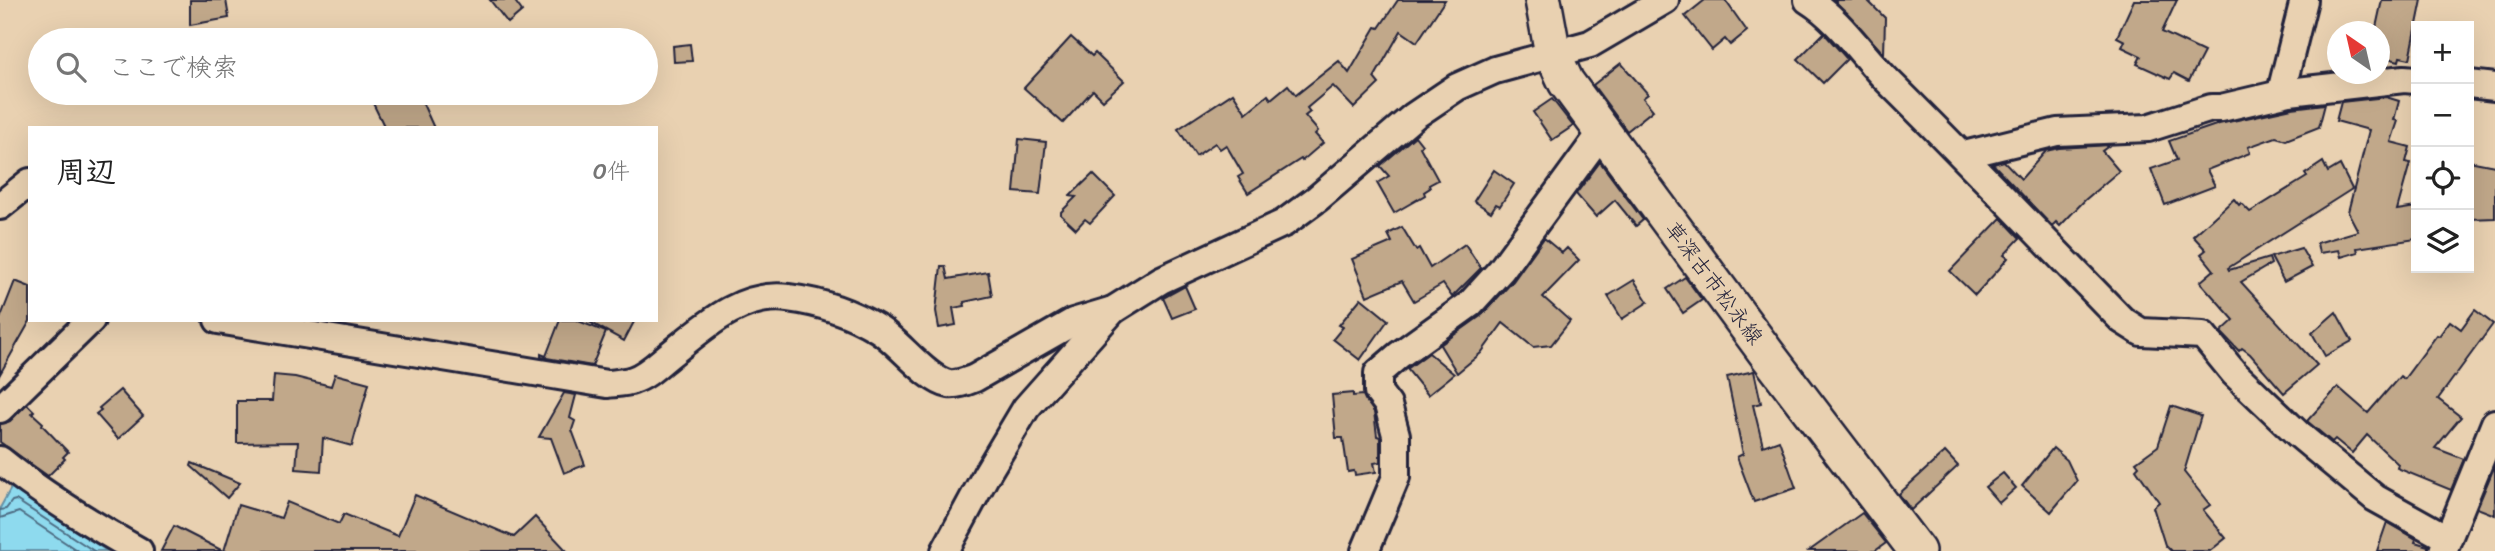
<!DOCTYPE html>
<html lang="ja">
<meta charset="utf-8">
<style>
body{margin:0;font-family:Sriracha,"Klee One",sans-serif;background:#f6f6f6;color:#222}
.controls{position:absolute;right:21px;top:21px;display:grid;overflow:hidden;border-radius:0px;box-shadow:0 7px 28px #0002}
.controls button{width:63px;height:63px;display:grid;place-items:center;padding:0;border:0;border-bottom:2px solid #e0e0e0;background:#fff;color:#222;font:35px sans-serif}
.compass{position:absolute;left:2327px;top:21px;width:63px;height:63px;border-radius:50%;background:#fff;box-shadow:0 7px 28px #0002;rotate:326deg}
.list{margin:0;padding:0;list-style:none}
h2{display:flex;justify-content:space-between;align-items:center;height:91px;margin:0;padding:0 28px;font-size:30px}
h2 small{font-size:23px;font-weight:400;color:#767676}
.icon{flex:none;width:38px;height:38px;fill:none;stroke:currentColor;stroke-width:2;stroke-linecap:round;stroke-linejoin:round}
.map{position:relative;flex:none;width:2495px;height:551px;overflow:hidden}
.search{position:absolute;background:#fff;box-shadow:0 7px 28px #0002;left:28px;top:28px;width:630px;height:77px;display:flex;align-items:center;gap:18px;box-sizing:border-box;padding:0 24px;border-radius:38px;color:#767676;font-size:26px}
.panel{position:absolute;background:#fff;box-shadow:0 7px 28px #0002;left:28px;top:126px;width:630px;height:196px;border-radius:0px}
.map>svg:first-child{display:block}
.water{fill:#8edaee;stroke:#6390a6;stroke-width:2}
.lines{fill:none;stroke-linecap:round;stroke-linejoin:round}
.shore{stroke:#4d6c83;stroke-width:2}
.building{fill:#c1a88a;stroke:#22223b;stroke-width:2}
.minor-casing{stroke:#22223b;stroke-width:32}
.major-casing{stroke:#22223b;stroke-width:40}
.minor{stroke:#e9d1b1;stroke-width:26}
.major{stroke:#e9d1b1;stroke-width:35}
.labels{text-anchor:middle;stroke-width:5;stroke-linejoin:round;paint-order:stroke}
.street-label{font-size:21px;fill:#22223b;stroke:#e9d1b1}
</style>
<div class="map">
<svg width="2495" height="551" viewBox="0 0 2495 551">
<rect width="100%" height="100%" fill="#e9d1b1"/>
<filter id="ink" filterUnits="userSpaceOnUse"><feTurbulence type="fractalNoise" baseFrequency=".0143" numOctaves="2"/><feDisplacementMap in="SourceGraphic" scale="14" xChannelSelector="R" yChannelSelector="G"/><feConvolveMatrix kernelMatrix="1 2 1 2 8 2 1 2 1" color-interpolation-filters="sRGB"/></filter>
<g filter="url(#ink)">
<path class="water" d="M11,488l96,63h-107v-43z"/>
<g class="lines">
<g class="shore">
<path d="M0,510l6,-1 6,-8 4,-1 78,51"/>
<path d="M0,518l19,-6 59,39"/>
</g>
</g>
<g class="building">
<path d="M190,0h36l3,18 -39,7z"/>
<path d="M490,0h24l8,11 -14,12z"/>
<path d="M1398,0h47l-28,42 -16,-11 -27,47 5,6 -25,24 -21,-22 -26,22 3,4 -5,4 13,15 -3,3 8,9 -21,18 -1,-2 -53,34 -10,-16 5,-3 -17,-29 -6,4 -5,-6 -19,13 -18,-27 55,-36 13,20 22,-18 3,4 17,-14 8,10 43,-34 10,12 27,-46 3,1z"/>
<path d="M1705,0h20l22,31 -17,14 -5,-6 -13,11 -27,-34z"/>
<path d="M1834,0h33l18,18 -1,36z"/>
<path d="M2134,0h43l-15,32 42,20 -15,29 -15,-8 -4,6 -33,-15 4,-8 -19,-9 3,-6 -8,-4z"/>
<path d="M2382,0h40l-12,59 -10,-2 -1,4 -20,-5v-24h-4z"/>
<path d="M1824,33l23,26 -24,24 -25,-24z"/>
<path d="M1071,37l21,19 3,-3 29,28 -21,19 -10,-10 -30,33 -39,-35z"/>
<path d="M690,44l2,17 -18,1 -1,-16z"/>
<path d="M1621,63l27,31 -5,4 10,12 -26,21 -34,-46z"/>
<path d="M368,93h50l16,35h-49z"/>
<path d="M2386,97l13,4 -5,19 4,1 -7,21 19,5 -4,15 4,1 -13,47 19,-3v32l-59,9 1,4 -17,5 -2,-7 -20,3 -2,-10 41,-12 -10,-19 21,-82 -33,-9 5,-19z"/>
<path d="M1552,99l21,27 -21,14 -19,-28z"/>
<path d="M2325,104l-6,23 -33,13 -10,-3 -28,10 2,6 -43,17 8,16 -50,19 -14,-36 26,-9 -8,-19 50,-17 73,-16z"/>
<path d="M1415,136l7,9 -2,2 18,33 -9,5 1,3 -6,4 1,3 -31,18 -17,-30 12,-7 -9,-10z"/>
<path d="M1019,139l27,3 -6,52 -26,-2z"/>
<path d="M2110,145l-8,6 17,20 -34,29 -25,26 -4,-4 -4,4 -59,-62 11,-3 17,18 25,-28 13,-3z"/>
<path d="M2469,161l26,5v52l-26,1z"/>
<path d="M1600,162l43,58 -7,6 -21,-26 -19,17 -20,-23z"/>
<path d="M2323,162l5,10 12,-7 12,24 -124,79 1,2 40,-12 2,6 -30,18 76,83 -33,28 -34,-39 -8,-6 -3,3 -18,-19 13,-12 -34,-38 14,-12 -13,-16 5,-4 -13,-14 41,-37 5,6 2,-2 9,9 57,-35 -2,-3z"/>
<path d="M1494,170l20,14 -14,22 -4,-2 -5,8 -17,-11z"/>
<path d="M1093,174l22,22 -25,27 -5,-4 -9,10 -15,-14v-3l15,-15 -6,-1z"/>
<path d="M2001,218l19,20 -16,17 4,3 -9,11 -24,26 -25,-24z"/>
<path d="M1402,227l14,23 3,-2 11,20 35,-24 16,24 -29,29 -9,-13 -29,17 -12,-20 -35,15 -15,-37 40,-17 -4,-8z"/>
<path d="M1544,238l18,15 5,-5 12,12 -36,37 27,24 -19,24 -18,2 -30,-24 -22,30 -24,20 -17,-28 42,-30 31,-34z"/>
<path d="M2301,248l11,19 -28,15 -13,-25z"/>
<path d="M941,266h4l3,13 40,-7 4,24 -28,6 1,4 -12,2 3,17 -17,3 -3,-17z"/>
<path d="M1685,277l17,23 -19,13 -16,-24z"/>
<path d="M1634,280l14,22 -26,17 -14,-23z"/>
<path d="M15,281l15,6v34l-30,53v-55z"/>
<path d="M1185,286l10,23 -23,9 -9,-20z"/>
<path d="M1361,298l27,22 -28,40 -27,-21 10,-12 -4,-2z"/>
<path d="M2475,310l18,14 -55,75 23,18 -26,31 29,11 -13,31 -54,-22 1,-4 -31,-29 -15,18 -17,-14 -3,3 -25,-21 31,-34 30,26 32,-37 4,3 33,-44 2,1 11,-15 11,8z"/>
<path d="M2336,312l16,29 -27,15 -13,-23z"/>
<path d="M560,320h16l30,12 -14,34 -51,-9v-3l5,2z"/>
<path d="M586,320h49l-11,21z"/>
<path d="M1429,353l25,21 -26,21 -21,-26z"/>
<path d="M1754,371l7,32 -8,2 10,41 16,-6 17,48 -42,14 -17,-45 6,-3 -16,-77z"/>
<path d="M335,374l34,9 -17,63 -29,-8 -2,33 -25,-2 2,-27 -61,1v-42h35l2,-26 21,2 36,9z"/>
<path d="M120,390l23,26 -25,23 -22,-25 5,-4 -2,-2z"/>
<path d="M564,393l12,2 -6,23 5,3 -3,9 13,35 -21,8 -13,-35 -12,-1z"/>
<path d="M1353,393v3l10,-1 11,17 3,24 3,1v25l-6,1 2,9 -21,3 -1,-4 -6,1 -5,-34h-7l-4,-43z"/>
<path d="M27,404l7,7 -2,2 11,10 -1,2 26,27 -5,5 2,2 -17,17 -48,-34v-18l10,-3z"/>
<path d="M2171,406l30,10 -17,56 26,33 -7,5 23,28 -16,13h-39l-6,-6 -12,-38 6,-5 -23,-33 3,-3 -3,-4 22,-16z"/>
<path d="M2053,448l14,12 10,21 -26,31 -29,-26z"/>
<path d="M1945,452l13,14 -47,44 -12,-16z"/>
<path d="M192,463l48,20 -13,15 -36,-32z"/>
<path d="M2495,465v50l-18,-7z"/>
<path d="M2003,473l13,15 -17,15 -14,-16z"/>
<path d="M415,495l99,42 21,-20 32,34h-343l14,-46 43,13 6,-16 52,22 5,-10 54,22z"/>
<path d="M1862,513l24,30 -11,8h-66z"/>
<path d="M2387,522l29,17 -1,3 13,4v5h-51z"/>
<path d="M174,526l49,25h-62z"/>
</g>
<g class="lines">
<g class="minor-casing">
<g id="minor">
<path d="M1808,0c32,20 53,54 79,80 80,79 157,160 235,240l19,12 62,3 31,38 64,61 77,64 72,40"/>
<path d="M2469,84l26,3"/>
<path d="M2289,92h-8l23,-92"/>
<path d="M1964,155l93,-23 91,-4 63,-20h10l68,-16 115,-13 12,1"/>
<path d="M0,206l30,-24"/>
<path d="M218,320l389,64c8,-1 18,-1 26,-4 13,-4 24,-15 35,-24 35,-28 72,-64 120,-58 31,4 64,15 90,31 20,12 49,51 71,55 9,1 18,-3 26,-6l98,-56 40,-12 48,-30 123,-57 34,-25 96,-82 43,-29 38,-17 95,-26 75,-44"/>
<path d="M0,409l91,-89"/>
<path d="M0,460c43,35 91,64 139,91"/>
<path d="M945,551l41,-76 40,-67 87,-98"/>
<path d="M1365,551l31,-74v-42l-8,-30 -10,-13v-19l21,-18 71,-51 31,-34 101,-138"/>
<path d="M2443,551l52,-128"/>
</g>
</g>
<g class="major-casing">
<path id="major" d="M1543,0l10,54 13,28 201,272 150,197"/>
</g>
<use href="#minor" class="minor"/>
<use href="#major" class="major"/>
</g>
</g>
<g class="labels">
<g class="street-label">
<text transform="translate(1714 283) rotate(53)" y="7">草深古市松永線</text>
</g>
</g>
</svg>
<div class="controls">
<button>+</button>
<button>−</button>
<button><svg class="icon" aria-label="locate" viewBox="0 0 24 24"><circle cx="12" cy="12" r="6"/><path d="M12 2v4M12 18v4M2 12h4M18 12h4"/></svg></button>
<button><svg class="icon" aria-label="layers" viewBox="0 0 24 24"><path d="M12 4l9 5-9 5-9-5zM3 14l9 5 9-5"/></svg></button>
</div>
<svg class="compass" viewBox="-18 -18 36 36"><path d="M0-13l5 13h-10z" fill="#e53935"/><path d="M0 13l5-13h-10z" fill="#767676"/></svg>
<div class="search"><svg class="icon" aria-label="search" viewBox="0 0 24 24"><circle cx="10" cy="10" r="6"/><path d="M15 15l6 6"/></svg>ここで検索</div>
<section class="panel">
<h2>周辺<small>0件</small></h2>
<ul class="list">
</ul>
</section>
</div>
